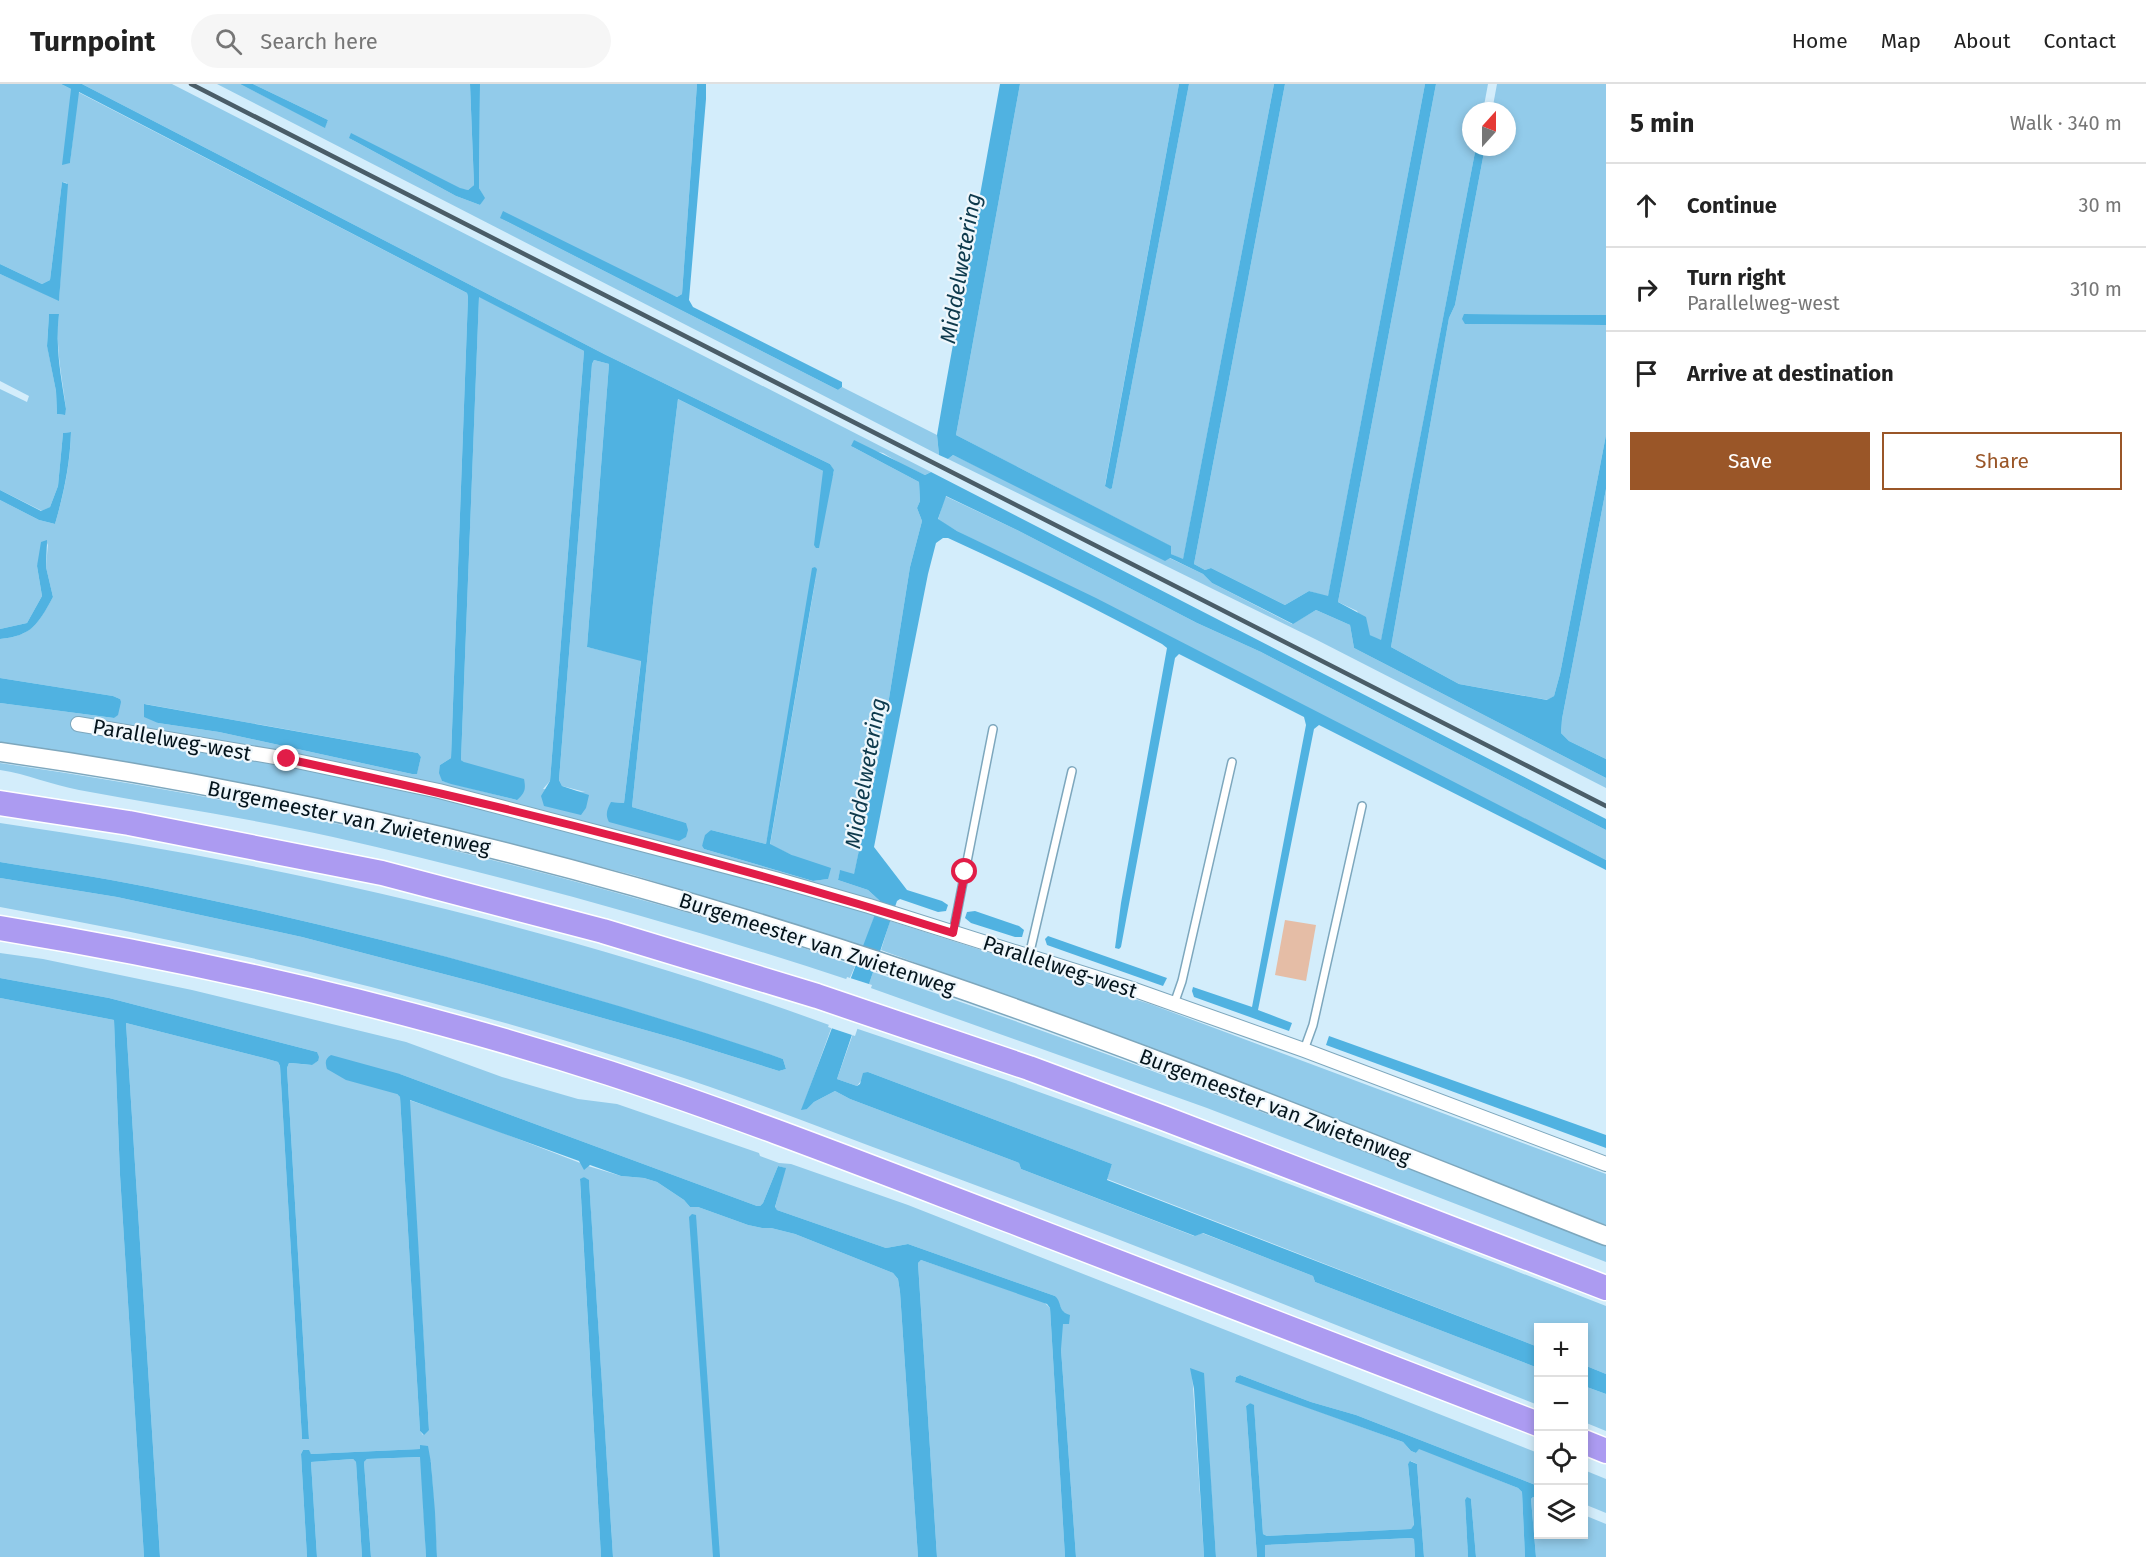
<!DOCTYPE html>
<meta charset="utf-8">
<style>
body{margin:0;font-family:"Fira Sans",sans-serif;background:#f6f6f6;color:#222}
.controls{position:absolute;right:18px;bottom:18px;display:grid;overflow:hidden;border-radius:0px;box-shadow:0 3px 9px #0003}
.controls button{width:54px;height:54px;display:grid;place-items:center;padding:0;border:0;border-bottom:2px solid #e0e0e0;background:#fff;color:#222;font:30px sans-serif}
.compass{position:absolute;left:1462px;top:18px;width:54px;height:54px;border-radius:50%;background:#fff;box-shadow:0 3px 9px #0003;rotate:21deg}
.stop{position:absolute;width:18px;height:18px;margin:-14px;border:4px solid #e11d48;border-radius:50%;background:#fff}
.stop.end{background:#e11d48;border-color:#fff;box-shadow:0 2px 6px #0008}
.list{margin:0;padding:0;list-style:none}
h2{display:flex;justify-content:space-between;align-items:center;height:78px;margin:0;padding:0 24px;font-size:26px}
h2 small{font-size:20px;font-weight:400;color:#767676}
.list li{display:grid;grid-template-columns:39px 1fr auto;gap:18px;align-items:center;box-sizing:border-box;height:84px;padding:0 24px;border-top:2px solid #e0e0e0}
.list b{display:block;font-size:22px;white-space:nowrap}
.list p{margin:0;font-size:20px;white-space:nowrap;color:#767676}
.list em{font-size:20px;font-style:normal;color:#767676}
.actions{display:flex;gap:12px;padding:18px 24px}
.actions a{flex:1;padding:14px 0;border:2px solid #9a5628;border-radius:0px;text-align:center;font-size:21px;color:#9a5628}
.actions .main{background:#9a5628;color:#fff}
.icon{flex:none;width:33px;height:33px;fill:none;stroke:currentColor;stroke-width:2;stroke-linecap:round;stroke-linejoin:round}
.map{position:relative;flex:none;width:1606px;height:1473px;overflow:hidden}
header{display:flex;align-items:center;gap:36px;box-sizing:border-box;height:84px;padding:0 30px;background:#fff;border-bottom:2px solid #e0e0e0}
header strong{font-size:28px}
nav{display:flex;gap:33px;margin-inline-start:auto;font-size:21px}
.search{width:420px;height:54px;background:#f6f6f6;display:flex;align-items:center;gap:15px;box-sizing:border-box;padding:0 21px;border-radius:33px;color:#767676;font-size:22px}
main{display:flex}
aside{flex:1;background:#fff}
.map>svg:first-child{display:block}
.green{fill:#92cbea;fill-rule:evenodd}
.water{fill:#50b2e1}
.pier{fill:#d3edfb}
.building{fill:#e5bda6}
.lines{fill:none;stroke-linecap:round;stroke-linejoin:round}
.lane-casing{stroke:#7da7bd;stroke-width:10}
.street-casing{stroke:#7da7bd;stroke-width:16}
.secondary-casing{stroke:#7da7bd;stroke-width:21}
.highway-casing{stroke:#fff;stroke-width:27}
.lane{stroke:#fff;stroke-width:7}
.street{stroke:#fff;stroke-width:14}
.secondary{stroke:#fff;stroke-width:18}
.highway{stroke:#ac9bf1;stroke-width:24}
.rail{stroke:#4a5d68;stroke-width:4.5}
.route{stroke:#e11d48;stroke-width:8}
.labels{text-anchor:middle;stroke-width:4.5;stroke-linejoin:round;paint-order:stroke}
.street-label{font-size:21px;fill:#04141c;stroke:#eff7fc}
.water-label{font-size:22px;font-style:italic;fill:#0e3a4d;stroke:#eff7fc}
</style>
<header>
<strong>Turnpoint</strong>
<div class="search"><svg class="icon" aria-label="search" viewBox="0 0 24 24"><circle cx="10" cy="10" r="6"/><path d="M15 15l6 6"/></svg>Search here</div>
<nav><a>Home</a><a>Map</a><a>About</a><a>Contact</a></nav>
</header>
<main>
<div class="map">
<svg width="1606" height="1473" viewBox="0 0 1606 1473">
<rect width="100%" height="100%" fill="#d3edfb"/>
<g class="green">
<path d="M0,0h61l10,5 -1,74 8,-71 389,201 1,4 -17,461 -11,7 2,16 75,19 -56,-40 18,-464 105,55 -34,430 -7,8 42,3 -23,-6 -3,-6 33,-416 2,-4 15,4 -22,283 54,13 -17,143 -13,-1 75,21 -54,-16 21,-204 25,-204 145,72 7,13 4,-13 -4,-7 -226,-110 -522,-270h90l759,388 -6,3 -24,-11 -18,-11 -32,-7 68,36 1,19 -3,7 5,13 -12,46 -27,169 -29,139 -14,-4 -2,9 30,10 12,11 -16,45 -231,-71 -225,-57 -151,-31 -257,-44v-40l114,15 6,-19 -7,-3 -113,-18v-39c32,-3 38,-16 53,-42l-7,-30 2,-24 -11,23 5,30 -15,27 -27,6v-129l39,20 16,4c9,-31 15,-59 16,-92l-8,1 -5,53 -8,21 -8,4 -42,-21v-101l27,13 2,-6 -29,-15v-107l59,26 8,-117 -5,-1 -12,98 -8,4 -42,-20zM49,230h10c-4,34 3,62 7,95l-2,6 -7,-1 -1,-23 -9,-46zM817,486l-47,275 22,10 36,24 -15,2 -109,-32 -2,-3 9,-16 55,14zM145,620l273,49 3,4 -4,16 -5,1 -193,-42 -61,-9z"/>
<path d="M217,0h23l85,43 3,-7 -75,-36h217l4,101 -6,5 -8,-1 -111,-51 107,58 24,9 4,-7 -5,-10 1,-104h217l-15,210 -5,3 -177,-79 338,172 4,-3 95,48 2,20z"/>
<path d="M1020,0h159l-74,401 7,3 77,-404h85l-91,476 -12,-6 -1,-8 -214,-111z"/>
<path d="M1285,0h140l-97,513 -19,-6 -24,14 -74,-37 -6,2 -11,-6z"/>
<path d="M1436,0h52l-5,27h-12v36h5l-95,494 -11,-6 -13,-24 -19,-9z"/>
<path d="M1497,0h109v231l-141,-1v10l141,1v110l-46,239 -6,22 -6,4 -89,-16 -68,-37 58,-329 6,-13 30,-158h22v-36h-15z"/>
<path d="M953,371l250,119 9,9 80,41 24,-14 34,15 4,23 252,130v10l-289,-148 -369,-181z"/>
<path d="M1606,405v270l-37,-18 -8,-8 1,-14z"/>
<path d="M945,412l74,35 178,92 64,29 345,178v30l-649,-329 -19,-11z"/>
<path d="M0,679c202,29 402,71 599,125 86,24 172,47 256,78l-6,14c-169,-56 -341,-103 -516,-143 -84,-19 -169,-31 -254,-47 -27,-5 -52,-16 -79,-20z"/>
<path d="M0,739c283,41 563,105 832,203l-30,83h5l7,-7 21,-11 15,8 169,64 2,6 173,67 8,-3 111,43 2,6 223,86v37c-209,-83 -418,-167 -630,-245 -84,-31 -167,-64 -252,-91 -215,-70 -434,-122 -656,-162v-29l117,19 185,40 180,47 195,55 102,32 7,-2 -3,-10c-208,-70 -420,-129 -635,-172 -49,-10 -99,-17 -148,-25z"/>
<path d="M890,837l260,83 456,170v51l-356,-138 -369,-137z"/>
<path d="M0,869l43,6 149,31 214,52 96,35 76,22 39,5 142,49 1,3 19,7 12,1 117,41 630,248v33l-182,-71 -45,-13 -71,-27 -4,2 -1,4 168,61 8,9 5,2 3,-5 99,40 4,4 3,65h-49l-5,-58 -6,1 3,57h-44l-7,-93 -6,-3 -3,3 6,62 -3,3 -144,7 -4,-2 -9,-128 -4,-3 -4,3 11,151h-41l-13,-184 -11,-2 12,186h-128l-15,-208v-21l3,-14 -9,-18 -147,-52 -22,4 -109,-38 -2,-2 10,-40 -7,-2 -15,37 -3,3h-3l-357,-132 -3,20 3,3 20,334 3,4 6,-6 -20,-329 68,23 111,43 33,10 23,2 13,4 27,18 6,7h8l50,18 14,3h9l24,6 98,39 5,6 2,13 18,265h-305l-24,-376 -5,-4 -4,3 21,377h-164l-6,-95 -11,-16v3l-109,5 -3,-4h-5l-2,4 6,103h-147l-34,-534 138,35 14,4 2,4 22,373h7l-22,-371 2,-5h2l20,2 7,-4 -1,-9 -208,-54 -109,-20z"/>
<path d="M873,888c248,83 490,179 733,273v17l-399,-154 -339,-121z"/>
<path d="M0,914l114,22 6,155 24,382h-144z"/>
<path d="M855,944c253,85 502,181 751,278v68l-22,-9v-37h-46v19l-431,-168 5,-15 -244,-92 -11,14 -20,-7z"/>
<path d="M921,1176l123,42 6,6 15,249h-128l-19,-294z"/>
<path d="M1584,1302l22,8v37l-22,-9z"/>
<path d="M421,1373l5,100h-55l-7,-95 3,-3z"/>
<path d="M353,1375l3,3 6,95h-45l-6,-95z"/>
<path d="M1584,1386l22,9v34l-22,-9z"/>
<path d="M1533,1413l5,2v35h46v-19l22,9v33h-70l-5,-58z"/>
<path d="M1411,1454l3,1 1,18h-150v-12z"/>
</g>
<g class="water">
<path d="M61,0h21l522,270 226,110 4,6 -15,78h-3l-2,-3 9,-74 -145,-72 -25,204 -21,204 54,16 2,7 -2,7 -7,4 -70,-19c-4,-7 -2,-13 2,-20l13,1 17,-142 -54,-14 22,-283 -15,-4 -2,4 -33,416 3,6 27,9 -3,13 -5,7 -37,-9 -3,-10 9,-15 34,-430 -105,-54 -18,463 3,2 60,17c2,10 1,14 -7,21l-66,-16 -9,-3 -3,-8 1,-8 11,-7 17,-461 -1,-4 -388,-201 -9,71 -8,2 9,-76z"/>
<path d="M240,0h13l75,36 -3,8z"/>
<path d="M470,0h10l-1,104 6,10 -5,7 -24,-9 -107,-58 2,-5 109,55 8,2 6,-5z"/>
<path d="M697,0h9v15l-17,201 4,7 149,75v5l-4,3 -338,-172 3,-7 174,86 5,-3z"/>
<path d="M1000,0h20l-64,351 215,111v8l12,5 91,-475h11l-91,480 11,6 6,-2 74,37 24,-14 19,5 97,-512h11l-98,518 28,15 4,18 11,5 95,-493h9l-30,158 -6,13 -58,329 68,37 88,16 7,-4 6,-22 46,-239v54l-44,230 -1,14 8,8 37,18v19l-252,-130 -4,-23 -34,-15 -23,14 -81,-41 -9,-9 -33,-16 -5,3 -212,-106 -5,4 -9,-4 -2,-20 6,-35z"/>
<path d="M1179,0h10l-77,404 -2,1 -5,-3z"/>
<path d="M62,98l6,2 -9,117 -59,-27v-10l42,20 8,-4z"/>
<path d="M49,230h10c-4,34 2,62 7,95l-1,6 -8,-1 -1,-23 -9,-45z"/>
<path d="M1464,230l142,1v10l-141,-1 -3,-5z"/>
<path d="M71,348c-1,32 -7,61 -16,92l-16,-4 -39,-20v-10l41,21 9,-4 8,-21 5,-53z"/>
<path d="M854,356l71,35 6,-3 675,347v11l-345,-178 -64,-29 -178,-92 -73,-35 -8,23 19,12 139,67 510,262v10l-287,-145 -5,4 -56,281 34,13 -3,8 -95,-34 -2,-6 1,-4 59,20 54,-282 -2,-8 -125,-63 -4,4 -54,289 -2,2 -4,-1 6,-45 46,-255 -5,-4c-70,-37 -141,-73 -214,-106h-5l-7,5 -8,31 -54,273 33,43 35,11 6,4 -2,6 -8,1 -38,-13 -3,2 -60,178 20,7 3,-2 3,-11 5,-1 244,92 -5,16 431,167v21l-223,-86 -2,-6 -110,-43 -8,3 -174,-67 -2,-6 -169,-64 -15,-8 -21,11 -7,7 -6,1 79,-209 -12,-11 -30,-10 2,-10 14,4 29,-138 27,-169 12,-46 -5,-13 3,-7 -1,-19 -68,-36z"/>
<path d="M47,456l-1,27 7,30c-15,27 -21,39 -53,42v-10l27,-6 15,-27 -5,-30 4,-24z"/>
<path d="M815,483l2,2 -47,275 22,11 39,13 -3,11 -15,2 -109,-32 -2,-3 3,-11 6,-5 55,14 46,-276z"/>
<path d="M0,594l113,18 7,3 1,3 -3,13 -4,3 -114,-15z"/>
<path d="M144,620l274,49 3,4 -4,17h-5l-193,-42 -61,-9 -14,-6z"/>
<path d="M0,778c49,8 99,15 148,25 210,42 418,99 621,167l14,5 3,10 -7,2 -102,-32 -195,-55 -180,-47 -185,-40 -117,-19z"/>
<path d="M975,827l44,15 5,4 -2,7h-7l-44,-14 -6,-5 2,-6z"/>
<path d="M1048,852l119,42 -4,8 -116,-41 -2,-6z"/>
<path d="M0,894l109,20 208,54 2,5 -1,4 -6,4 -21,-2h-2l-2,5 22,371h-7l-22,-373 -2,-4 -14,-4 -138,-35 34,534h-16l-24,-382 -6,-155 -114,-22z"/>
<path d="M1329,952l277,99v13l-280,-103z"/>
<path d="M331,971l69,19 357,132h3l3,-3 15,-37 8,2 -11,39 2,3 109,38 22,-4 147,52c7,6 3,16 15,19l-1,9h-6l-2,25 15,208h-11l-15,-249 -3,-4 -126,-44 -3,3 19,294h-19l-18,-265 -2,-13 -5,-6 -98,-39 -24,-6h-9l-14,-3 -50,-18h-8l-6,-7 -27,-18 -13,-4 -23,-2 -31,-11 -6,5 -5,-9 -169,-61 19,330 -5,5 -4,-4 -20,-334 -3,-3 -51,-14 -19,-11c-2,-7 -2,-10 4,-14z"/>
<path d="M584,1093l5,3 24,377h-12l-21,-378z"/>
<path d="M692,1130l4,1 24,342h-7l-24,-340z"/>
<path d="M1584,1281l22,9v20l-22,-8z"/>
<path d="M1190,1284l14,5 12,184h-12l-10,-168z"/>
<path d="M1240,1291l71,27 45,13 182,71v13l-5,-2 -2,2 5,58h-11l-3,-65 -4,-4 -99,-39 -3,4 -5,-2 -8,-9 -168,-60 1,-5z"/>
<path d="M1250,1319l4,2 9,129 4,2 144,-7 3,-4 -6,-61 2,-3 7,3 7,93h-9l-1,-18 -3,-1 -146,7v12h-8l-11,-151z"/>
<path d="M420,1361l8,1 3,17 4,49 2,45h-11l-6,-100 -53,2 -3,3 7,95h-9l-6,-95 -3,-3 -42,3 6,95h-10l-6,-103 2,-4h6l2,4 109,-5z"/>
<path d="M1467,1413l4,2 5,58h-8l-3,-57z"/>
</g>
<path class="pier" d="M847,893l25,8 -17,51 -27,-9z"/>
<path class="building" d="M1285,836l31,5 -10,56 -31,-6z"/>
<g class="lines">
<g class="lane-casing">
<g id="lane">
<path d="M953,849l40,-204"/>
<path d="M1029,872l43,-185"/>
<path d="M1174,920l8,-23 50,-219"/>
<path d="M1304,966l9,-25 49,-219"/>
</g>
</g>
<g class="street-casing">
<path id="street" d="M78,640l209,35 152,32 336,88 94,27 266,84 169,60 302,114"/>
</g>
<g class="secondary-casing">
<path id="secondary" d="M0,668c284,40 565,108 838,196 260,84 514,188 768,288"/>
</g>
<g class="highway-casing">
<g id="highway">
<path d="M0,719l129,20 253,50 221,58 214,65 212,72 137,51 440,169"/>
<path d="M0,844c206,34 411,81 609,145 137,45 271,98 405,149 175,68 350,135 524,202"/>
<path d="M1584,1358l22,9"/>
</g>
</g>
<use href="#lane" class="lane"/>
<use href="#street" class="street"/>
<use href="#secondary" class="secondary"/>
<use href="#highway" class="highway"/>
<path class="rail" d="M191,0l1415,722"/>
</g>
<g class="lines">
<path class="route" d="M287,675c224,48 447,105 666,174l12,-61"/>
</g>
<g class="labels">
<g class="street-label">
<text transform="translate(172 656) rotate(10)" y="7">Parallelweg-west</text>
<text transform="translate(349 734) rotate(12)" y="7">Burgemeester van Zwietenweg</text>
<text transform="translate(817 860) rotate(18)" y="7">Burgemeester van Zwietenweg</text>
<text transform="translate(1060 883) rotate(18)" y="7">Parallelweg-west</text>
<text transform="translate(1275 1023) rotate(21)" y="7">Burgemeester van Zwietenweg</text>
</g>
<g class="water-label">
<text transform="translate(960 184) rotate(-80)" y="8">Middelwetering</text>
<text transform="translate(865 689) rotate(-80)" y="8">Middelwetering</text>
</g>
</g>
</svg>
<div class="controls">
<button>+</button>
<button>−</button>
<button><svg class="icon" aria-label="locate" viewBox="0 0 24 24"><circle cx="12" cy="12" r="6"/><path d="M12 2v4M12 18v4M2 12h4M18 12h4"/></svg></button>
<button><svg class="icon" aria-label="layers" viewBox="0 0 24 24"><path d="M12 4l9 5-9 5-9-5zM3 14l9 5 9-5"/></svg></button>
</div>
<svg class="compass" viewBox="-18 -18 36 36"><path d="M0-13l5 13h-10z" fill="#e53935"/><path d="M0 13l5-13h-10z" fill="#767676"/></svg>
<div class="stop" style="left:965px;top:788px"></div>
<div class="stop end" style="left:287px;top:675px"></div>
</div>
<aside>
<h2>5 min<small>Walk · 340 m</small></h2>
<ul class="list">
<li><svg class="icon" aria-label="ahead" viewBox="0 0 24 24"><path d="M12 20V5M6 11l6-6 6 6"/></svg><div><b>Continue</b></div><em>30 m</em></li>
<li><svg class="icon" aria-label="right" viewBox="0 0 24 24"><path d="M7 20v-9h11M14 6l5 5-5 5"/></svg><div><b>Turn right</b><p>Parallelweg-west</p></div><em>310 m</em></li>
<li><svg class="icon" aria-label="arrive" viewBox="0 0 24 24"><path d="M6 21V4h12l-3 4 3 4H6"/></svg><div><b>Arrive at destination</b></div></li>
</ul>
<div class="actions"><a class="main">Save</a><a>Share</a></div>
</aside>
</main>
